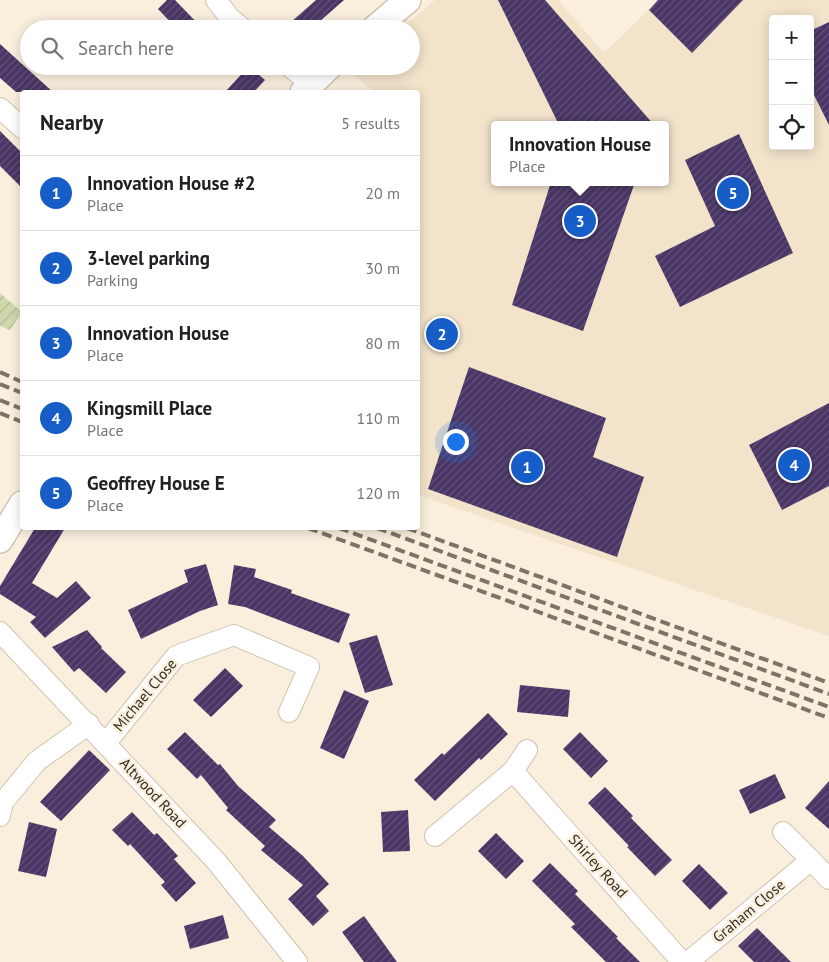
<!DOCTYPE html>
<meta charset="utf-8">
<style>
body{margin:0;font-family:"PT Sans",sans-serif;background:#f2f2f2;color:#202124}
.controls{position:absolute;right:15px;top:15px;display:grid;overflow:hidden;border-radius:5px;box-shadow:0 2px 12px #0003}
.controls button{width:45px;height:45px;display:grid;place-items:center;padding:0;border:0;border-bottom:1px solid #e0e0e0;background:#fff;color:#202124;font:25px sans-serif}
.you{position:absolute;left:455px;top:441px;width:18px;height:18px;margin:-12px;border:4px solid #fff;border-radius:50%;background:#1a73e8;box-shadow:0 0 0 8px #1a73e833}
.badge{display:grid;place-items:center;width:32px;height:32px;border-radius:50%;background:#175dc8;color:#fff;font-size:16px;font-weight:700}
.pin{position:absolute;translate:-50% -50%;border:2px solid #fff;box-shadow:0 1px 5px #0006}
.popup{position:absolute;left:491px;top:121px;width:178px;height:65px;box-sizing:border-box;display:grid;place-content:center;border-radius:5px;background:#fff;filter:drop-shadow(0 1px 4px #0005);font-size:16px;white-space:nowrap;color:#757577}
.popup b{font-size:19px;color:#202124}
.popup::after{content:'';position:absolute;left:50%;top:100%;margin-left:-10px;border:10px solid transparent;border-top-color:#fff}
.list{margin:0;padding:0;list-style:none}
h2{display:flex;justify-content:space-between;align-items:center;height:65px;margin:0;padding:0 20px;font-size:21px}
h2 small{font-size:16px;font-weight:400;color:#757577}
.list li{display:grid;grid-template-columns:32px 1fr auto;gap:15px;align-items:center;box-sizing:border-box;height:75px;padding:0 20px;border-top:1px solid #e0e0e0}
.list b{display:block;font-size:19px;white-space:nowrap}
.list p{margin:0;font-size:16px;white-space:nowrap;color:#757577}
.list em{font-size:16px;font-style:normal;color:#757577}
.icon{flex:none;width:28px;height:28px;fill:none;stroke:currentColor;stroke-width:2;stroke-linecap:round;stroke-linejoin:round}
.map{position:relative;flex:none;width:829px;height:962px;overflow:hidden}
.search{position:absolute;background:#fff;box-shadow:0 2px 12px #0003;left:20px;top:20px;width:400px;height:55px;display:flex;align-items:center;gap:12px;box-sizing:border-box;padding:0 18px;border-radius:28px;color:#757577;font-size:19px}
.panel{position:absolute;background:#fff;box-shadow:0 2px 12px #0003;left:20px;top:90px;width:400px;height:440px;border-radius:5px}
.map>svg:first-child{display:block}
.built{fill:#f3e3cb;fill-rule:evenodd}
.garden{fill:url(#garden-furrows)}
.building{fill:url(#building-hatch)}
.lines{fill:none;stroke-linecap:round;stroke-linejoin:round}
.minor-casing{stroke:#cfc4b3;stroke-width:22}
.tertiary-casing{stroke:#cfc4b3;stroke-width:28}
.minor{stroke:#fff;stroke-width:20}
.tertiary{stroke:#fff;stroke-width:25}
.rail{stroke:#7b7469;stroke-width:4;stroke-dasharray:10 5;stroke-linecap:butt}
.labels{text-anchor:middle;stroke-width:5;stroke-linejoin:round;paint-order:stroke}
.street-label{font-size:15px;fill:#302c25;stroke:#faefdd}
</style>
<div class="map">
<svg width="829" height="962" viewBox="0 0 829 962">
<defs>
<pattern id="garden-furrows" width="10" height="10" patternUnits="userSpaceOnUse" patternTransform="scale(1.25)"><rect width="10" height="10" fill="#cfd8ac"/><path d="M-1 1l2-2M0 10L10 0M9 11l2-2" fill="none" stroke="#b2ba94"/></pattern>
<pattern id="building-hatch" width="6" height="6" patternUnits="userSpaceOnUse" patternTransform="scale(1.25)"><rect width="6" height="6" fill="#4a3666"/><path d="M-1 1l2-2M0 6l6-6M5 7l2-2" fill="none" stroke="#625278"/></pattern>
</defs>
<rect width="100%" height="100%" fill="#faefdd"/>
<path class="built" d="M435,0h123l46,53 55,-53h170v636l-411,-141v-403h-44l-24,-21 6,-5h55v-37h-11zM773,19h37v127h-37zM495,125h170v57h-170z"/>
<path class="garden" d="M0,293l22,19 -12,18 -10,-4z"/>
<g class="building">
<path d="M167,0h8l28,29h-26l-19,-20z"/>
<path d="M316,0h28l-33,29h-28z"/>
<path d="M498,0h47l109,125h-95z"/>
<path d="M658,0h85l-51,53 -43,-43z"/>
<path d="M829,22v103l-19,-38v-56z"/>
<path d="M0,44l22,20 31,28h-37l-16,-14z"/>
<path d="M249,66l16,14 -11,12h-29z"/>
<path d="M0,131l22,22v35l-22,-22z"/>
<path d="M739,134l54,119 -113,54 -25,-51 60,-30 -30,-66z"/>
<path d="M551,182h84l-52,149 -71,-26z"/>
<path d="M469,367l137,51 -13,39 51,20 -27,80 -189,-68z"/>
<path d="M829,403v83l-47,24 -33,-65z"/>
<path d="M35,528h30l-33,55 25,15 19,-17 15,17 -46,40 -15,-16 6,-5 -36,-23v-8z"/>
<path d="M206,564l12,41 -18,6 -59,28 -13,-29 60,-28 -4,-12z"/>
<path d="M234,565l22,4 -2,8 38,13 -1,3 59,21 -11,29 -94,-36 -17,-3z"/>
<path d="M87,630l15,17 -1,1 25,24 -20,21 -27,-25 -5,4 -22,-25z"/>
<path d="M377,635l16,50 -28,8 -16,-50z"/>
<path d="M225,668l18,18 -32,31 -18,-17z"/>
<path d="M520,685l50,5 -2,27 -51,-5z"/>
<path d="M344,690l25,11 -25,58 -24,-11z"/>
<path d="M488,713l20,21 -27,26 -2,-2 -44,43 -21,-21 28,-27 2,2z"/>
<path d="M185,732l33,33 2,-1 18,22 38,34 -7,7 34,29 26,28 -13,12 13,15 -16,15 -25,-27 15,-14 -42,-35 4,-4 -39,-36 2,-2 -27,-33 -4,4 -30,-30z"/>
<path d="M580,732l28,29 -17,17 -28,-29z"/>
<path d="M89,750l21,20 -49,51 -21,-19z"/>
<path d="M775,774l11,24 -36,16 -11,-24z"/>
<path d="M829,781v48l-24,-21z"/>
<path d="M605,787l28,29 -2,2 41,42 -17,16 -28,-29 2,-1 -41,-43z"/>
<path d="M408,810l2,41 -27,1 -2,-40z"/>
<path d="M132,812l22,23 3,-2 21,23 -4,3 22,24 -20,19 -15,-17 4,-3 -35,-38 -2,2 -16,-16z"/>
<path d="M29,822l28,7 -11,48 -28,-6z"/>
<path d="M496,833l28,28 -18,18 -28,-28z"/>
<path d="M550,863l28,28 -3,3 43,43 -2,1 24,24h-34l-35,-35 4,-3 -43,-43z"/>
<path d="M699,864l29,29 -18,17 -28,-29z"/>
<path d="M223,915l6,23 -39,11 -6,-23z"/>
<path d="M364,916l33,46h-33l-22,-30z"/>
<path d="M757,928l34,34h-37l-16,-16z"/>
</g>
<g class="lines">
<g class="minor-casing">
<g id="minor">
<path d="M216,0l14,18 13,11"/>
<path d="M289,66l22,18"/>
<path d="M0,108l22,20"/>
<path d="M0,632l216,229 81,101"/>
<path d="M106,743l70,-87 58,-21 75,32 -20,45"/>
<path d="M513,771l14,-21"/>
<path d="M0,816l3,-14 34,-41 52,-37"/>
<path d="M783,832l28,28"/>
<path d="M435,836l78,-65 169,191"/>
<path d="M688,962l123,-102 18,19"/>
</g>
</g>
<g class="tertiary-casing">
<g id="tertiary">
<path d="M374,29l34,-29"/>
<path d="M303,92l27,-26"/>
<path d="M0,540l22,-36"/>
</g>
</g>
<use href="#minor" class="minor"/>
<use href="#tertiary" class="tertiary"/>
<g class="rail">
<path d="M0,372l22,10"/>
<path d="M0,384l22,9"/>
<path d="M0,400l22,9"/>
<path d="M0,413l22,9"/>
<path d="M308,528l521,190"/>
<path d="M339,528l490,179"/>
<path d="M377,528l452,166"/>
<path d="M407,528l422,155"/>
</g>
</g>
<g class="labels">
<g class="street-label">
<text transform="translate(145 695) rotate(-50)" y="5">Michael Close</text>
<text transform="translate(153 793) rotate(47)" y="5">Altwood Road</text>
<text transform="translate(598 866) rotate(48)" y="5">Shirley Road</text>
<text transform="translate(749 911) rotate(-40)" y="5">Graham Close</text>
</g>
</g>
</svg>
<div class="controls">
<button>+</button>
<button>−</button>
<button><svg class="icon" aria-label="locate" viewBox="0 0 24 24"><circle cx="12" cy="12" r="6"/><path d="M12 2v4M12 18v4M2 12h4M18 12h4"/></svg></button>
</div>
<div class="you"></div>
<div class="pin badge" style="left:527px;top:467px">1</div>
<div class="pin badge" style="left:442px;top:334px">2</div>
<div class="pin badge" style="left:580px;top:221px">3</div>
<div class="popup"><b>Innovation House</b>Place</div>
<div class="pin badge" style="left:794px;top:465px">4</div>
<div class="pin badge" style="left:733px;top:193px">5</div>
<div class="search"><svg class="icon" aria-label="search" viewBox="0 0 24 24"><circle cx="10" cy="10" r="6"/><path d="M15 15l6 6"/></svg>Search here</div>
<section class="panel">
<h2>Nearby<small>5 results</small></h2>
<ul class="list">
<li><span class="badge">1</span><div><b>Innovation House #2</b><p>Place</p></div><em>20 m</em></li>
<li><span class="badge">2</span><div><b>3-level parking</b><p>Parking</p></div><em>30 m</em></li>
<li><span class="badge">3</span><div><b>Innovation House</b><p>Place</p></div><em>80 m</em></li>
<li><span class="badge">4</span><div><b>Kingsmill Place</b><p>Place</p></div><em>110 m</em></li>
<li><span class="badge">5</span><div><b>Geoffrey House E</b><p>Place</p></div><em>120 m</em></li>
</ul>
</section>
</div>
